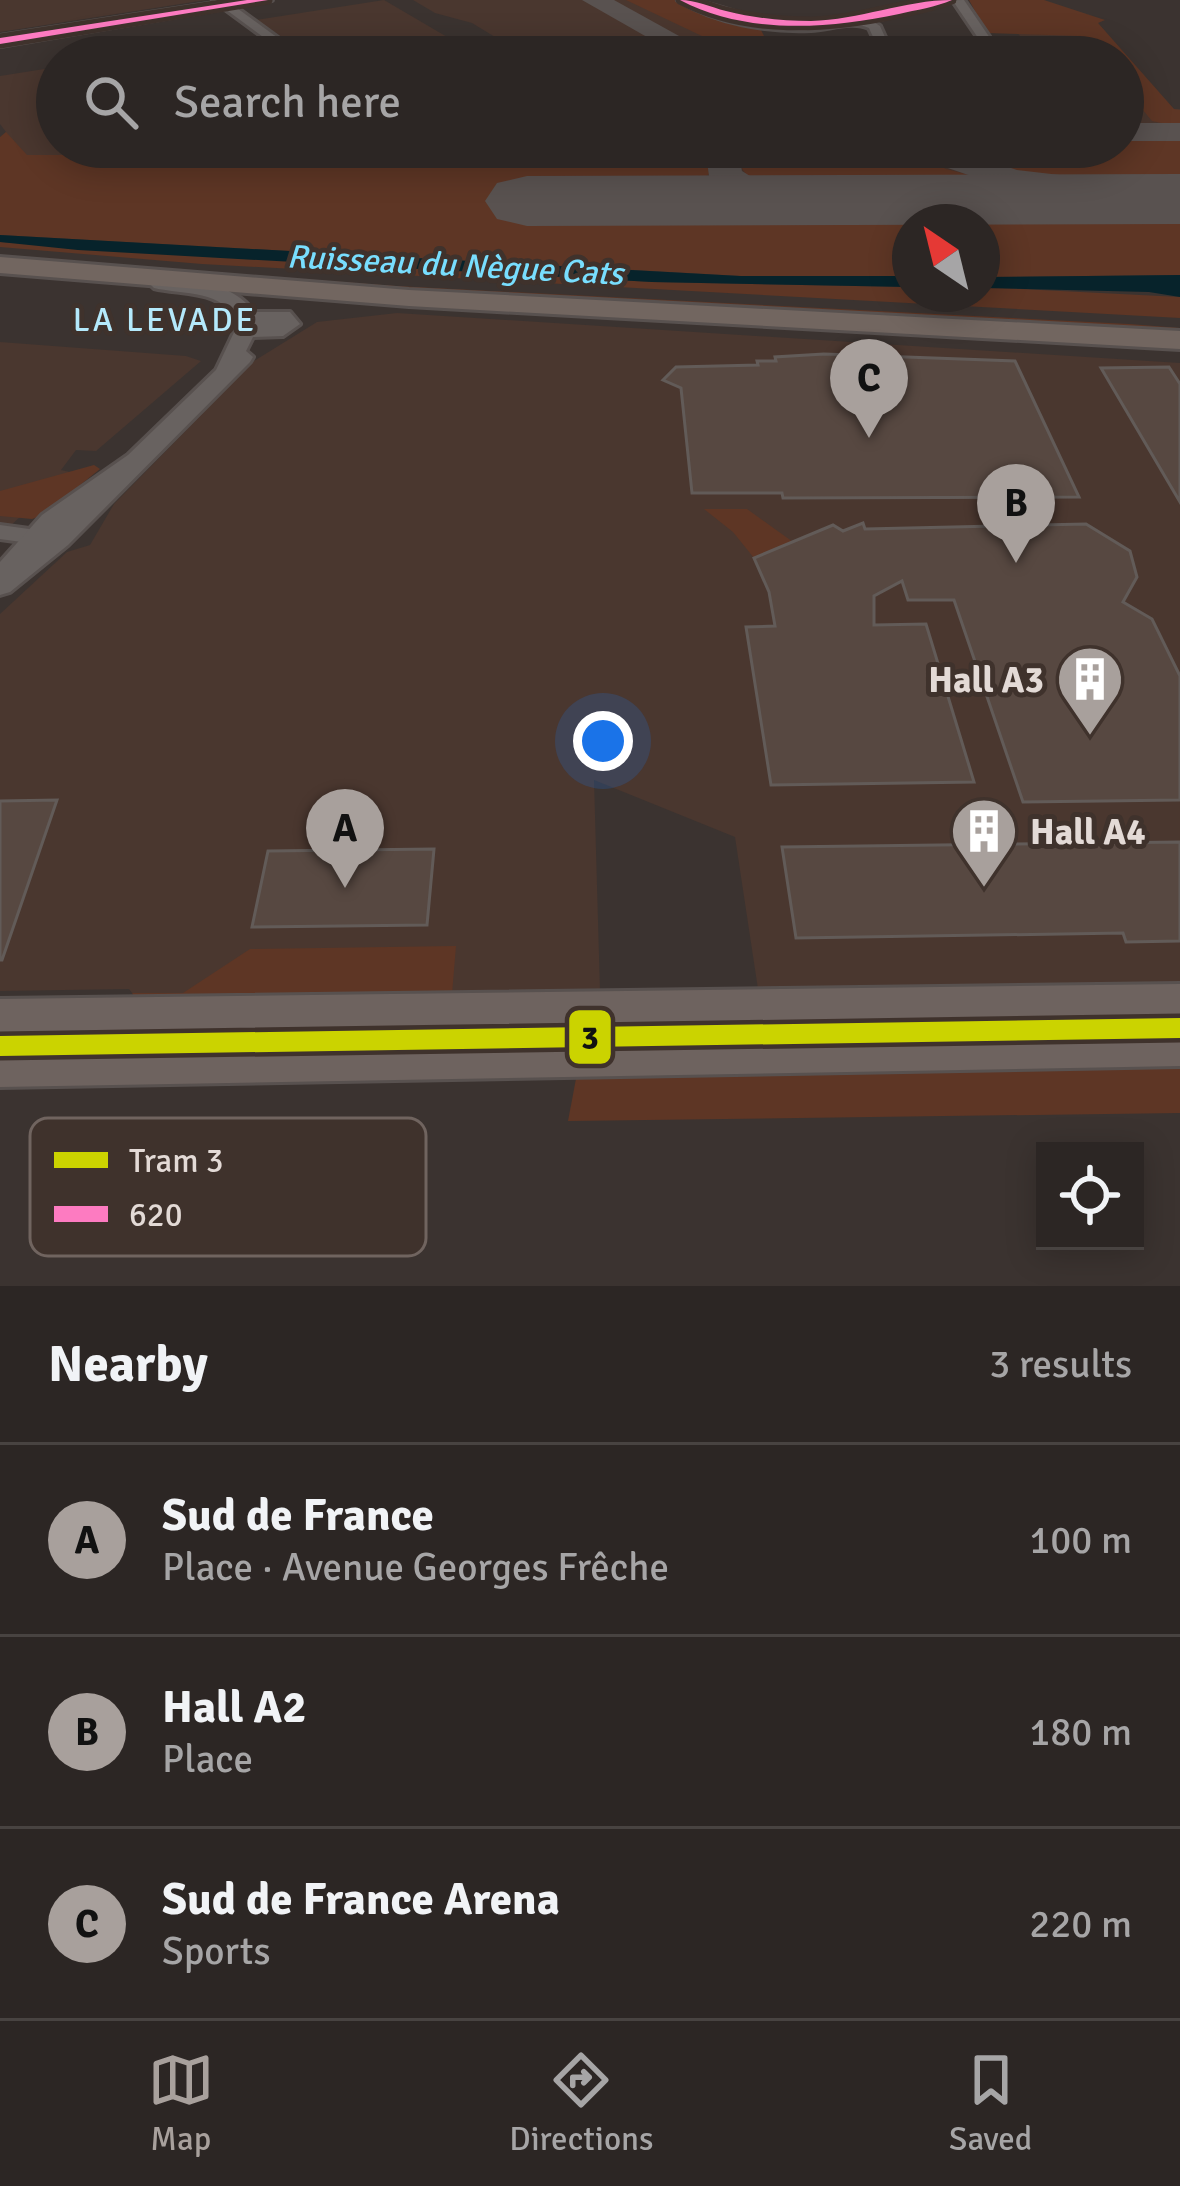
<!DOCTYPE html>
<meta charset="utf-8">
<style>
body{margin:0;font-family:Signika,sans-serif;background:#383231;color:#f1f3f6}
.controls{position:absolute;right:36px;bottom:36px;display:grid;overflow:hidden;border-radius:0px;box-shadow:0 6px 30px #0003}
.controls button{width:108px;height:108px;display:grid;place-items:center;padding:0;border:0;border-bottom:3px solid #484341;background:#2c2624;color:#f1f3f6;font:60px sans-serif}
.compass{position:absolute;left:892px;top:204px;width:108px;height:108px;border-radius:50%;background:#2c2624;box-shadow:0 6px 30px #0003;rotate:325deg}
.you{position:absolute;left:603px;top:741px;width:42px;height:42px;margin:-30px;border:9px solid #fff;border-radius:50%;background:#1a73e8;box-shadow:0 0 0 18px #1a73e833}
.badge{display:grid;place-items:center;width:78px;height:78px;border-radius:50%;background:#a8a09c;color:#111;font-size:39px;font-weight:700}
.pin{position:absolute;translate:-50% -99px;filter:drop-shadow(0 3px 6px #0008)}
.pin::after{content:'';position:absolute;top:63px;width:42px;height:36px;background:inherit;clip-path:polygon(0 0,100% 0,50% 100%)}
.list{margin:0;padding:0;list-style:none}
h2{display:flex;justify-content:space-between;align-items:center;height:156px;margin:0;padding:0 48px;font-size:51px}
h2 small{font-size:39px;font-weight:400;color:#a6a5a6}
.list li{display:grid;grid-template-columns:78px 1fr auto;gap:36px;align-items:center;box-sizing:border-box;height:192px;padding:0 48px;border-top:3px solid #484341}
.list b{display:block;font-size:45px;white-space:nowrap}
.list p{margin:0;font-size:39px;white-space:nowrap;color:#a6a5a6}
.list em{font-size:39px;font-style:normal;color:#a6a5a6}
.icon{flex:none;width:66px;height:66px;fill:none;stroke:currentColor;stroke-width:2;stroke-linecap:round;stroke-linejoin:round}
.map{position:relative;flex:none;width:1180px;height:1286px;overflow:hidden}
.search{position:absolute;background:#2c2624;box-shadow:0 6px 30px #0003;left:36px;right:36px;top:36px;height:132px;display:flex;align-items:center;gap:30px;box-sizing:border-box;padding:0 42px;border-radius:66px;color:#a6a5a6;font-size:45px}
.sheet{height:732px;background:#2c2624}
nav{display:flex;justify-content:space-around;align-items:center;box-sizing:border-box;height:168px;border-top:3px solid #484341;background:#2c2624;font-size:33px;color:#a6a5a6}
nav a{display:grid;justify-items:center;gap:6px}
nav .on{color:#a8a09c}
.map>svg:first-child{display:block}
.built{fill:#4a372f}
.green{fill:#5e3625}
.water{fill:#07232b}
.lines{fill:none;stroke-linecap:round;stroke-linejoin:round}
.taxiway{fill:#595250;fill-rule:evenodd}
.runway{fill:#595250;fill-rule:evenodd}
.building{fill:#574841;stroke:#625b58;stroke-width:3}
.minor-casing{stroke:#58514f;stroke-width:6}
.tertiary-casing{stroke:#58514f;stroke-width:6}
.secondary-casing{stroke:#58514f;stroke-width:6}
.primary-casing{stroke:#58514f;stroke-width:6}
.trunk-casing{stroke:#58514f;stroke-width:6}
.minor{fill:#686260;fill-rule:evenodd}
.tertiary{fill:#686260;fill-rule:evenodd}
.secondary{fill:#68605c;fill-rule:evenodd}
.primary{fill:#6e635f;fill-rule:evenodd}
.trunk{fill:#726660;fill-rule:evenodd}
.bus-1-casing{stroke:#3f322c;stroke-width:9}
.bus-1{fill:#fd7bc1;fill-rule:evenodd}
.tram-1-casing{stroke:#3f322c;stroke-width:9}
.tram-1{fill:#cbd300;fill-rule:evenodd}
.labels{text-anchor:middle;stroke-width:10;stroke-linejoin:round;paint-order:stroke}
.far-water-label{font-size:33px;font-style:italic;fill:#78defe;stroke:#3f322c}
.far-neighbourhood-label{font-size:33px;letter-spacing:3px;fill:#b4e9fb;stroke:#3f322c}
.poi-label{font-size:36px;font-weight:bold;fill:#e3dad6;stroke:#3f322c;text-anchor:end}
.key{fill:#3f322c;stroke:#70645f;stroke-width:3}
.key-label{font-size:33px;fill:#e3dad6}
.line-badge{stroke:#3f322c;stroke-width:4.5}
.pale-badge-label{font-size:33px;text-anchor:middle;font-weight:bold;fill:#111}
</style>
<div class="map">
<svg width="1180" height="1286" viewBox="0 0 1180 1286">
<rect width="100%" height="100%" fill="#3b3330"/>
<g class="built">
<path d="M0,0h206l-206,32z"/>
<path d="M384,0l70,41 -82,16h-59l-57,-37z"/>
<path d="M413,0h256l85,40 -9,3h15l21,9 1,5h-276l-18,-11 26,-6h-14l-28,-17 -37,-10z"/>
<path d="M1010,22h87l74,87h9v154l-198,-41 -982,10v-93l6,-7 -6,-8v-48l57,-9v80h1066v-90h-110l-12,-18h21z"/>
<path d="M397,313l783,50v620l-422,6 -23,-152 -141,-57 6,211 -464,7 -7,-9 -129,2v-377l67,-62 23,-7 24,-41 140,-143 63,-39z"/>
<path d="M0,342l186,14 15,5 -105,90 -20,-1 -15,20 9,2 -70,63z"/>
</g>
<g class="green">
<path d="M626,0h52l49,22 34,8 3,6 -41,10z"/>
<path d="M969,0h75l61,20 -7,3 76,86 6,1v17l-28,-6 -29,-35v-29h-24l-18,-21 -94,-3z"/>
<path d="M6,132l21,23h92l28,-8h560l2,27c-39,28 -132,16 -180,16l-2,22 653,-1v64l-198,2v-55h-72v54h-169l-741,-41v-98z"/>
<path d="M1123,137h57v51c-84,0 -166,-8 -245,-41h188z"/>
<path d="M743,147h157l46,22 81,20h-247c-24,-7 -40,-11 -42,-36z"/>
<path d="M0,242l652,40 258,5v7h72v-6h20l178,9v21l-978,-54 -202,-17z"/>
<path d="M0,257l396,29 733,38 51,4v7l-586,-31 -594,-43z"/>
<path d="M94,465l6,4 -57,46 -11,4 -32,-3v-25z"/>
<path d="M704,509h43l46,33 -39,16 -21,-26z"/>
<path d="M456,946l-4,48 -316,4 -4,-5h51l67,-44z"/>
<path d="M1180,1055v58l-612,8 11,-58z"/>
</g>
<g class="water">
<path d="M0,235l740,41h170v11l-258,-5 -574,-32 -78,-8z"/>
<path d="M1180,275v22l-31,-5 -167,-4v-11z"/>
</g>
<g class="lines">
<g class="taxiway">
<path d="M582,0h32l103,57h-35z"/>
<rect x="1123" y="123" width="57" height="18"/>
<path d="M705,147h32l5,24 8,5 101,14 12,3 5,7 -5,7 -12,3 -110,-15 -12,-3 -20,-16z"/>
<path d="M902,147h47l68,23 163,19v20l-168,-19 -105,-36z"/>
</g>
<path class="runway" d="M1180,174v50l-653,2 -30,-7 -12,-18 12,-18 30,-7z"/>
</g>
<g class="building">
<path d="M824,354l191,7 64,136 -296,1 -1,-5h-90l-11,-105 -18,-8 13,-13 82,-2 -1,-4h19l-1,-4z"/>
<path d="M1169,367l11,17v118l-79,-134z"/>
<path d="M863,523l2,6 221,-5 44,27 7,26 -14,25 29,17 28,57v124l-157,2 -69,-202h-46l-6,-19 -28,15v29l52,-1 48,158 -203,3 -25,-158 29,-1 -6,-34 -15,-34 79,-33 10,6z"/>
<path d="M57,800l-55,160h-2v-159z"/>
<path d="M1180,842v99l-54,1 -3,-9 -327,5 -14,-91z"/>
<path d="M434,849l-7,76 -175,2 16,-76z"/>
</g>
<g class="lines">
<g class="minor-casing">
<g id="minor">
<path d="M213,0h13l78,57h-14z"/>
<path d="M678,0c36,0 71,22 110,23 60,2 116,-23 176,-23l39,57h-12l-38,-56 -81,20 8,5 14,31h-12l-13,-29c-17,-8 -39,1 -58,2 -44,2 -95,-7 -133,-30z"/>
<path d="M0,525l51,7 11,7 -11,7 -51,-7z"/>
</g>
</g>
<g class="tertiary-casing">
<path id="tertiary" d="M161,278c34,3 71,4 93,34h36l10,12 -17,12 -30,1 -7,14 7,6 -3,5 -182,183 -58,47 -10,3v-33l42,-47 86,-60 88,-85 22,-46c-14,-35 -54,-29 -84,-36l-4,-4z"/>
</g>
<g class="secondary-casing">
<path id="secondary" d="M234,0h38l-272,46v-10z"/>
</g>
<g class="primary-casing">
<path id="primary" d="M1180,984v82l-1180,21v-44l1035,-17 -1035,15v-42z"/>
</g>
<g class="trunk-casing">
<path id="trunk" d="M0,257l409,33 771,41v18l-771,-43 -409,-33z"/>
</g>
<use href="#minor" class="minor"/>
<use href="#tertiary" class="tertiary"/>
<use href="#secondary" class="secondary"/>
<use href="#primary" class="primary"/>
<use href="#trunk" class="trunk"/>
<g class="bus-1-casing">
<g id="bus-1">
<path d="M247,0h21l-268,44v-6z"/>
<path d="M680,0c16,0 30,7 46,11 28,7 56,10 85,10 48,-1 94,-21 141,-21 -16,7 -36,10 -53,14 -72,15 -152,21 -219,-14z"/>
</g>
</g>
<use href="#bus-1" class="bus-1"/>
<g class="tram-1-casing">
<path id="tram-1" d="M1180,1018v20l-1180,18v-20z"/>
</g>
<use href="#tram-1" class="tram-1"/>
</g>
<defs>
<g id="building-pin" transform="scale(3.45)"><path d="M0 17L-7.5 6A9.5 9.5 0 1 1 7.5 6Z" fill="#a8a09c" stroke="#3f322c"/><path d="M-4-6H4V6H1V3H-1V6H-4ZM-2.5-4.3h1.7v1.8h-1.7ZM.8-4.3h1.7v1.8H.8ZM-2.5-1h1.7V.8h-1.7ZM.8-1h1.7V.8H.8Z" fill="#fff"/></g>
</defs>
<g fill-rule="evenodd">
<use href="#building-pin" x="1090" y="679"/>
<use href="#building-pin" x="984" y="831"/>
</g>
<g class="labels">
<g class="far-water-label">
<text transform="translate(455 264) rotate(3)" y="12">Ruisseau du Nègue Cats</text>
</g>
<g class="far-neighbourhood-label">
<text x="165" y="331">LA LEVADE</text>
</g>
<g class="poi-label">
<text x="1044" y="692">Hall A3</text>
<text x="1030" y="844" text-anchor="start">Hall A4</text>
</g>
</g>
<rect x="30" y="1118" width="396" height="138" rx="18" class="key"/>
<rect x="54" y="1152" width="54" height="16" fill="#cbd300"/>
<rect x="54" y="1206" width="54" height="16" fill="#fd7bc1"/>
<g class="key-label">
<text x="129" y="1172">Tram 3</text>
<text x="129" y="1226">620</text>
</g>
<rect class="line-badge" x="567" y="1008" width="46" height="58" rx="12" fill="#cbd300"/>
<g class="pale-badge-label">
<text x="590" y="1049">3</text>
</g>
</svg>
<div class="controls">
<button><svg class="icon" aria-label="locate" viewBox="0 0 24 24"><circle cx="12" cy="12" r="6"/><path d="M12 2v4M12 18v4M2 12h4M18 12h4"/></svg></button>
</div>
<svg class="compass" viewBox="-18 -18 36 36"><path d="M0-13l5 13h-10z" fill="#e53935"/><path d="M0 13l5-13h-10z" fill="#a6a5a6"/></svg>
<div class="you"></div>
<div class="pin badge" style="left:345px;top:888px">A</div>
<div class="pin badge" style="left:1016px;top:563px">B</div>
<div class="pin badge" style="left:869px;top:438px">C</div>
<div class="search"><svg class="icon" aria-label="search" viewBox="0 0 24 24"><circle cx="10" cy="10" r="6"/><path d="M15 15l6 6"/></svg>Search here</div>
</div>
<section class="sheet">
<h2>Nearby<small>3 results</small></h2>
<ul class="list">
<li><span class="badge">A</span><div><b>Sud de France</b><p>Place · Avenue Georges Frêche</p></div><em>100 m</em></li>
<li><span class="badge">B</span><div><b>Hall A2</b><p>Place</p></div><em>180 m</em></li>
<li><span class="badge">C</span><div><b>Sud de France Arena</b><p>Sports</p></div><em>220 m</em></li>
</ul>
</section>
<nav>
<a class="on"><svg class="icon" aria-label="map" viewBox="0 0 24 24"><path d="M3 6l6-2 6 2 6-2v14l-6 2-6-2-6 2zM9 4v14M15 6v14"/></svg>Map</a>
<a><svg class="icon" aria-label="directions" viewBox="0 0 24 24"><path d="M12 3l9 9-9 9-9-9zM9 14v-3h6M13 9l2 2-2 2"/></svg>Directions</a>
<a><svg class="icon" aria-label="saved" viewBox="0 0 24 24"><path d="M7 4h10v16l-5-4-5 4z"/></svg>Saved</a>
</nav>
